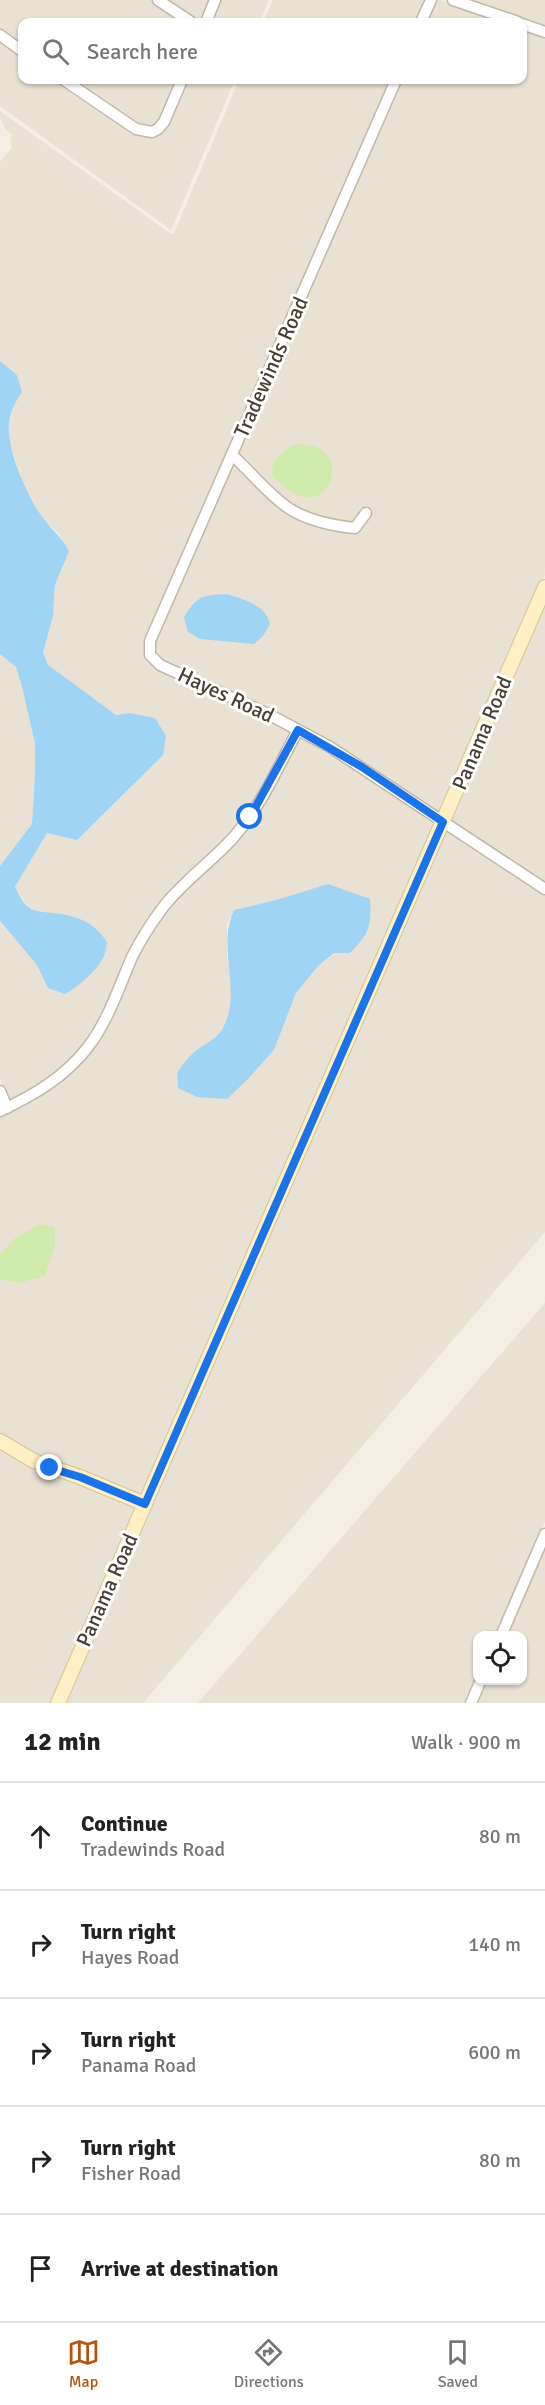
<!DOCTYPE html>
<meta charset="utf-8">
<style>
body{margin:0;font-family:Signika,sans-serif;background:#f6f6f6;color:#222}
.controls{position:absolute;right:18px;bottom:18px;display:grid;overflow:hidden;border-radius:12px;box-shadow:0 2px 4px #0004}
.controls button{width:54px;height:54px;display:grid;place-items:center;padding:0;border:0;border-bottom:2px solid #e0e0e0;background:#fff;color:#222;font:30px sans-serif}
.stop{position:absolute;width:18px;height:18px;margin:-14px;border:4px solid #1a73e8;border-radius:50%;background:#fff}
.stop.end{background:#1a73e8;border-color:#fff;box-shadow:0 2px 6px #0008}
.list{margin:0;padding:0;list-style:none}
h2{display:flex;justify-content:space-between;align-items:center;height:78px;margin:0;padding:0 24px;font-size:26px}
h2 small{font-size:20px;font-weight:400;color:#767676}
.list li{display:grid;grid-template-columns:39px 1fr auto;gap:18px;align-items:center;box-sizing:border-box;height:108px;padding:0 24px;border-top:2px solid #e0e0e0}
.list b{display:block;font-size:22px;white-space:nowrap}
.list p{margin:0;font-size:20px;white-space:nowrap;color:#767676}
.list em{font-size:20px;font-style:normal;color:#767676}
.icon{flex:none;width:33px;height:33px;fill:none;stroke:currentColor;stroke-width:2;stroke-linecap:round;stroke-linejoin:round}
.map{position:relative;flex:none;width:545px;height:1703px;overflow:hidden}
.search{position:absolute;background:#fff;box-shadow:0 2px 4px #0004;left:18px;right:18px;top:18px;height:66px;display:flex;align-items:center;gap:15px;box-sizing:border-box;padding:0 21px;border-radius:12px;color:#767676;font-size:22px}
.sheet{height:618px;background:#fff}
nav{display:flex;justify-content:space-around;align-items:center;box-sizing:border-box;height:84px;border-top:2px solid #e0e0e0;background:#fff;font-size:16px;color:#767676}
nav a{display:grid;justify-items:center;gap:3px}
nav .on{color:#b45309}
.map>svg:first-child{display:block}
.residential{fill:#e8e1d4;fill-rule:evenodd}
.green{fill:#d0eaac}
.water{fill:#9fd4f4}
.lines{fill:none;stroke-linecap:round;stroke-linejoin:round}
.street-casing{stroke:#c0b7a8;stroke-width:13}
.secondary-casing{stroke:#d7c393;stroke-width:16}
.street{stroke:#fff;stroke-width:10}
.secondary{stroke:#ffefc5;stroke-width:14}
.route{stroke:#1a73e8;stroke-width:8}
.labels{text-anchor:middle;stroke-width:6;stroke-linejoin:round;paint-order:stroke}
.street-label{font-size:21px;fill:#473f35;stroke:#fff}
</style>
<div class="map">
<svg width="545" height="1703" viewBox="0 0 545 1703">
<rect width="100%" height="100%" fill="#f4efe6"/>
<g class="residential">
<path d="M0,0h269l-10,22h-237v58h213l-64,150 -171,-124z"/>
<path d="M273,0h153l-10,22h-153z"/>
<path d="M436,0h4l65,22h-79z"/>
<path d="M466,0h79v27z"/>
<path d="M523,29l22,7v539l-104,240 -109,-72 -170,-82 -8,-7 1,-11 79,-181 52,50 73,19 13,-18 -8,-6 -12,16 -29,-6 -32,-12 -25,-21 -11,-14 -17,-16 163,-374h121z"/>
<path d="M239,80h152l-165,375 -82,191 2,13 11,9 112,50 23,13 -45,83 -118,138 -29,67 -15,25 -17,19 -31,25 -28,13 -9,-22v-158l37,44 11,23 12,-74 -16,-1 -16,-6 -13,-20 32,-54 82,-120 -13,2 -68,-49 -5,-13 10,-37 2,-31 8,-18 -3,-32 -17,-16 -19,-32 -15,-48v-16l5,-18 8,-13 -5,-17 -17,-14v-199l12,-15 -2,-7 2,-5 -6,-5 -6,-12v-7l171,123 3,-1z"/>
<path d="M545,599v285l-96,-63z"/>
<path d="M0,654l16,13 6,20 13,57v31l-3,49 -32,42z"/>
<path d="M300,736l28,15 109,72 -295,676 -91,-35 -51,-28v-157l19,4 -4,-45 -15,16v-138l43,-21 32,-26 18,-19 60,-121 14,-19 68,-67 19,-23zM370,899v28l-52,39 -22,27 -22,57 -26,29 -22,20 -34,-45 24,-16 6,-7 9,-18 1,-19 -5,-39v-31l7,-14 42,-10z"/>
<path d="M445,828l100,67v337l-402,471h-80z"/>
<path d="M545,1303v219l-49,113 -18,1 -1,41 -11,26h-268z"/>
<path d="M0,1446l139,60 -86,197h-53z"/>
<path d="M545,1546v157h-68l10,-22 35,-1v-44l-16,-1z"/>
</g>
<g class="green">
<path d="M294,444c5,1 13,0 18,2 33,8 22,57 -9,51 -12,-3 -22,-13 -31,-21l1,-14 11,-11z"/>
<path d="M40,1224l14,3 1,18 -10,31 -26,7 -19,-4v-25l15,-16z"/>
</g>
<g class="water">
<path d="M0,361l17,14 5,17c-6,9 -11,18 -13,30 -3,26 18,75 34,96 10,13 17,17 26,33l-14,34 -2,31 -10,37 5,12 68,50 13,-2 26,5 11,18 -3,19 -86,85 -30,-7 -32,54c3,5 8,16 13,20 8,6 22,5 32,7 21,3 35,10 47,28 -1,4 -1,10 -3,14 -7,15 -25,30 -39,38l-17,-6 -11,-23 -37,-44v-55l32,-42 3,-49v-31l-13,-57 -6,-20 -16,-13z"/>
<path d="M227,594c17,6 38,10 43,30l-7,12 -9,8 -54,-5 -12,-7 -4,-15c13,-21 19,-22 43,-23z"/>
<path d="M328,884l42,15c2,27 -1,35 -20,54h-16l-16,13 -22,27 -22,57 -26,29 -21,20 -30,-2 -19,-9 -1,-15c4,-6 9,-13 14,-18 10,-10 25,-14 32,-27 20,-37 -7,-80 11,-118l42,-10z"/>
</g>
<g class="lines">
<g class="street-casing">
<g id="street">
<path d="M158,0l33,22"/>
<path d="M453,0l65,22"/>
<path d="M206,22l9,-22"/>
<path d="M421,22l10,-22"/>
<path d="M522,24l23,8"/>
<path d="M0,35l22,16"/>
<path d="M64,80l72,49 16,3 6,-3 6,-7 18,-42"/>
<path d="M396,80l-246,561v14l10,10 110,50 60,32 215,142"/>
<path d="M232,455c19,17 34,37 55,52 18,13 47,19 68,21l11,-15"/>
<path d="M0,1091l7,17"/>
<path d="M0,1111c34,-16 65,-34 88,-64 20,-26 31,-60 44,-90 8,-16 18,-32 29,-47 19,-26 49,-47 71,-71 29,-32 46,-72 66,-109"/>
<path d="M501,1636l44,-102"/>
<path d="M471,1703l10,-23"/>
</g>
</g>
<g class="secondary-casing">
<g id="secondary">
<path d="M0,1441l34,20 46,16 65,27"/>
<path d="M58,1703l487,-1116"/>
</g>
</g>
<use href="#street" class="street"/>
<use href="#secondary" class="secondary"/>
</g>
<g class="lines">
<path class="route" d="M50,1468l30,9 65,27 298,-682 -81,-55 -64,-37 -48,87"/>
</g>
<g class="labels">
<g class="street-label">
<text transform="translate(271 367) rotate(-66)" y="7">Tradewinds Road</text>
<text transform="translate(226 695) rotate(25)" y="7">Hayes Road</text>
<text transform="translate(482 733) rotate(-67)" y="7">Panama Road</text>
<text transform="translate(107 1590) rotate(-66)" y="7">Panama Road</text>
</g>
</g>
</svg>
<div class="controls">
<button><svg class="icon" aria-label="locate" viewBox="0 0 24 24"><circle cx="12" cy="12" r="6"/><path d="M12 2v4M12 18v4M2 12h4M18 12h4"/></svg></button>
</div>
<div class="stop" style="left:250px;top:817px"></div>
<div class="stop end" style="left:50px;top:1468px"></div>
<div class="search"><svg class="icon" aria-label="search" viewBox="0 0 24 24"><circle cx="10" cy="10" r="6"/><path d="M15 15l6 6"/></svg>Search here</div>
</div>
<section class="sheet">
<h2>12 min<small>Walk · 900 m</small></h2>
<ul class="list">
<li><svg class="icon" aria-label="ahead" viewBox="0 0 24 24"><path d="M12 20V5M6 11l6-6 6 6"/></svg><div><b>Continue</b><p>Tradewinds Road</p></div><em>80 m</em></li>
<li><svg class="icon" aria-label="right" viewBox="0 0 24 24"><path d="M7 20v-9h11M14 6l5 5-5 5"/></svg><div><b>Turn right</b><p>Hayes Road</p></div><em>140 m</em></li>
<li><svg class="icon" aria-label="right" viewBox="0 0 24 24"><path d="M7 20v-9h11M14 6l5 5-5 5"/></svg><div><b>Turn right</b><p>Panama Road</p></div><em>600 m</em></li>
<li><svg class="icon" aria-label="right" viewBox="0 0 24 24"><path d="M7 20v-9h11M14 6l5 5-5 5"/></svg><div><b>Turn right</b><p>Fisher Road</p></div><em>80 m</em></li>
<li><svg class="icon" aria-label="arrive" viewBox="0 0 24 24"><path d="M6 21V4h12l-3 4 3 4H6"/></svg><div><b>Arrive at destination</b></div></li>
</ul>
</section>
<nav>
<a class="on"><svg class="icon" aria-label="map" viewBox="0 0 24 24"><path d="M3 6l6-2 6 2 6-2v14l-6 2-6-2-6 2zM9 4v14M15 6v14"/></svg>Map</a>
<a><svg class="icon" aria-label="directions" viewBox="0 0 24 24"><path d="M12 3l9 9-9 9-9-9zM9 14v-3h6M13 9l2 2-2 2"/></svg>Directions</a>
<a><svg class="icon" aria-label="saved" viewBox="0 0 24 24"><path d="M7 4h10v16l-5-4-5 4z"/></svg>Saved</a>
</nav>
